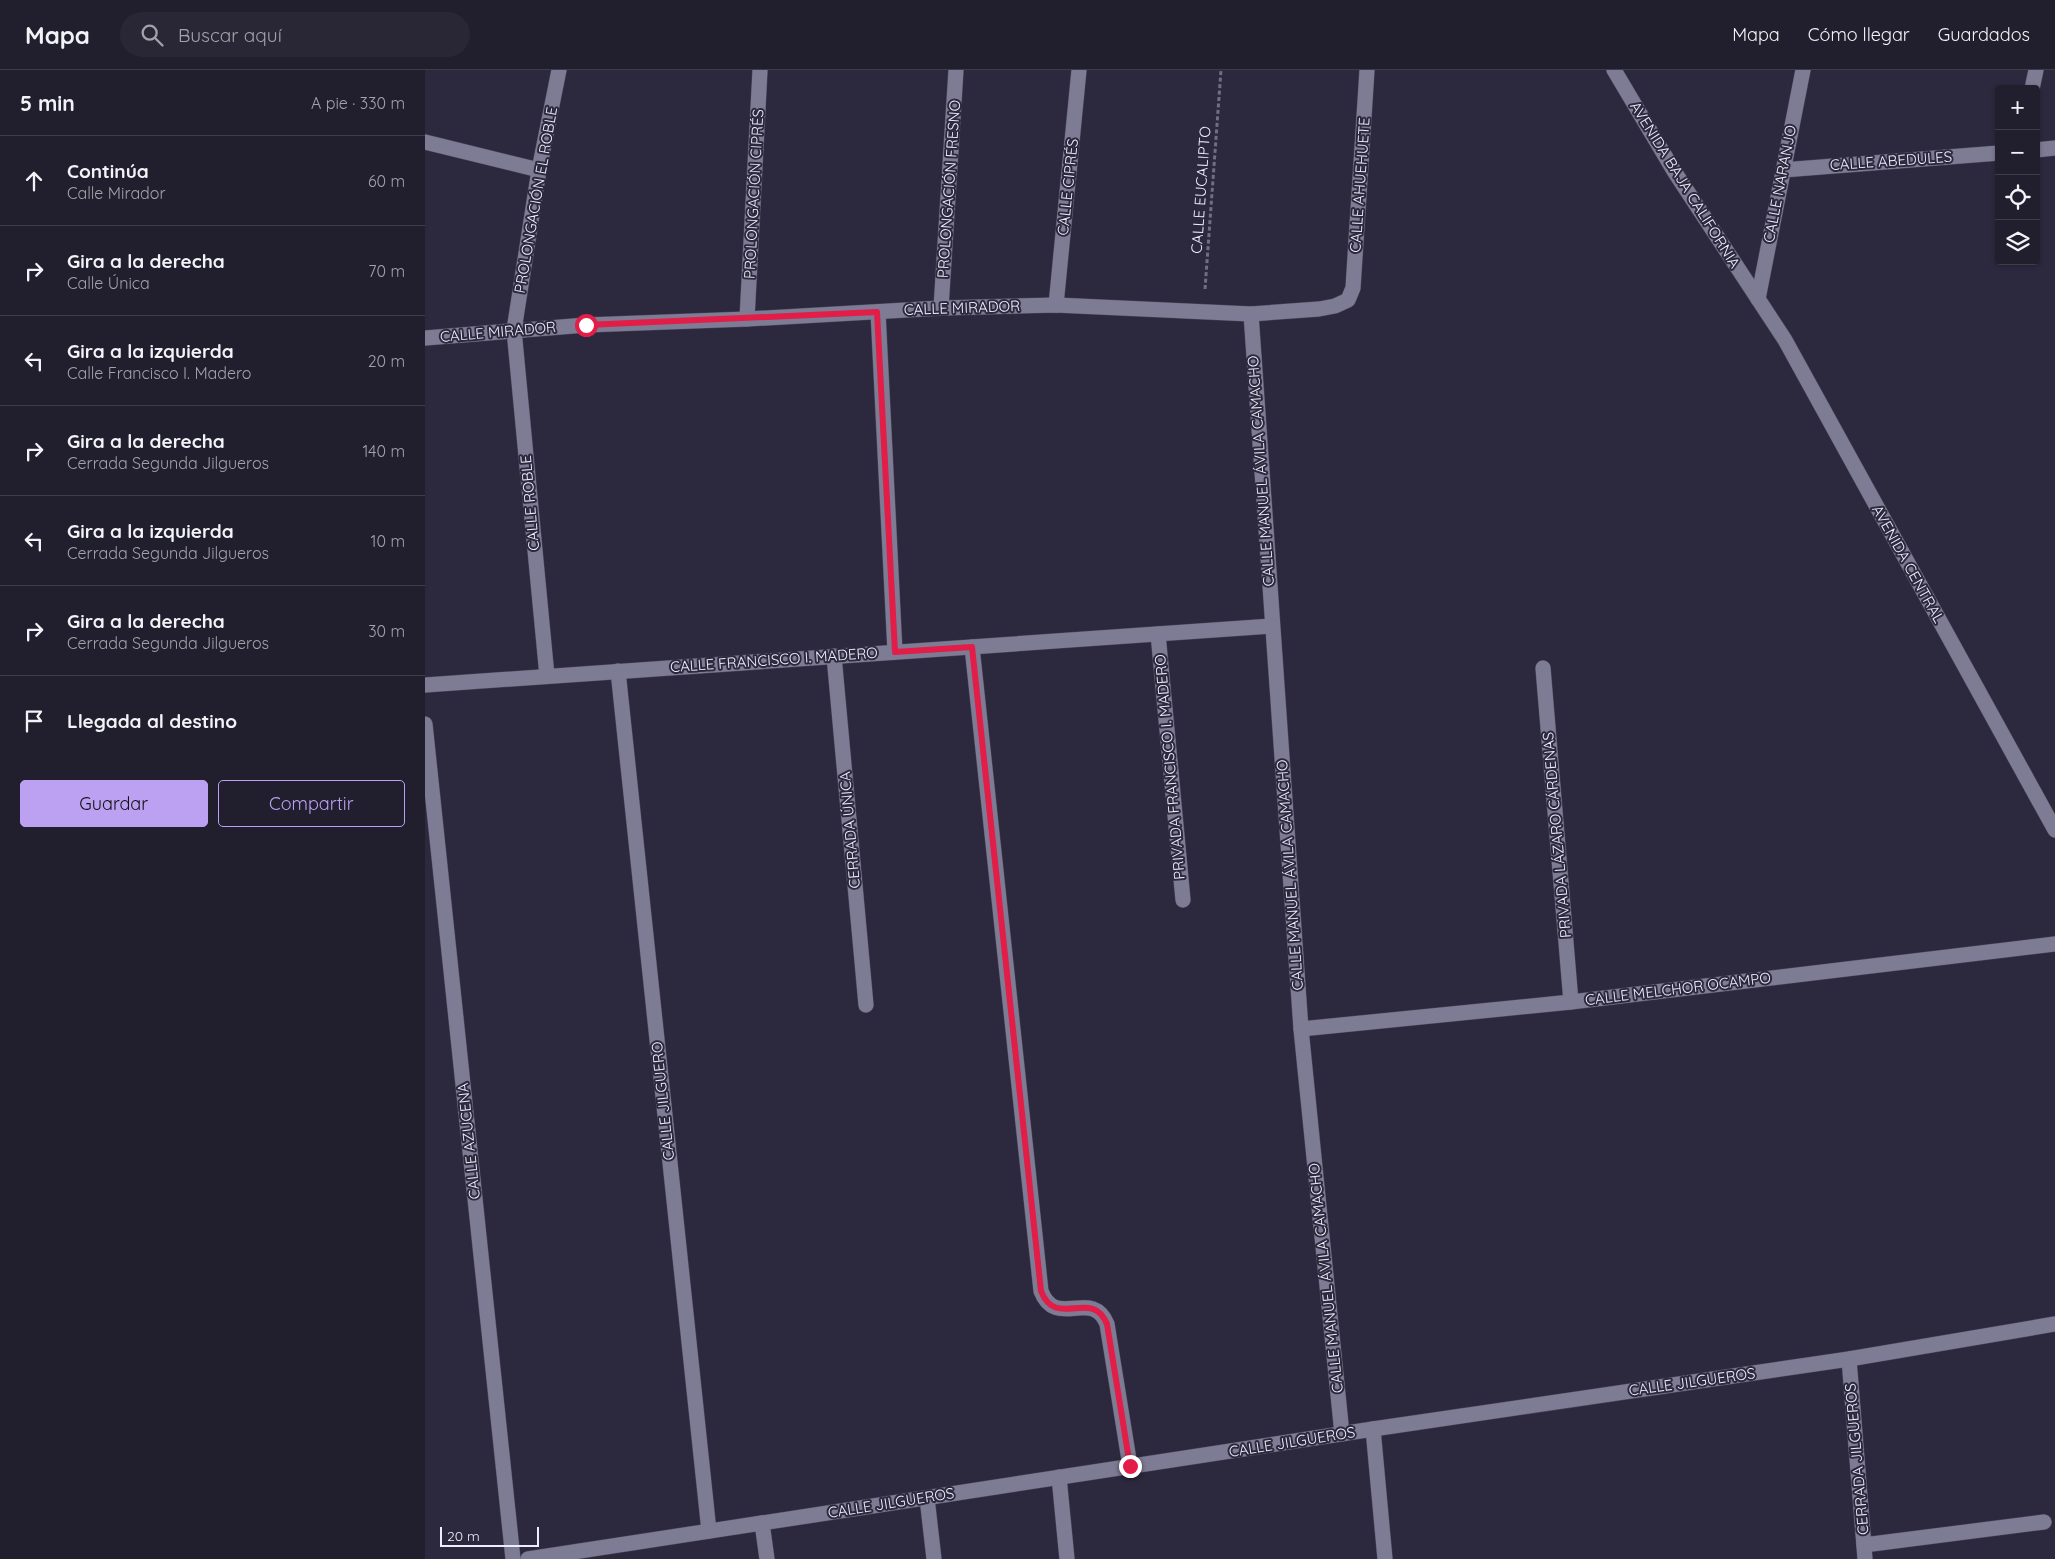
<!DOCTYPE html>
<html lang="es">
<meta charset="utf-8">
<style>
body{margin:0;font-family:Quicksand,sans-serif;background:#292736;color:#f1f3f6}
.controls{position:absolute;right:15px;top:15px;display:grid;overflow:hidden;border-radius:5px;box-shadow:0 1px 4px #0004}
.controls button{width:45px;height:45px;display:grid;place-items:center;padding:0;border:0;border-bottom:1px solid #3e3d4a;background:#211f2e;color:#f1f3f6;font:25px sans-serif}
.scale{position:absolute;left:15px;bottom:12px;width:99px;box-sizing:border-box;padding-left:5px;border:2px solid #eeedfb;border-top:0;font-size:14px;line-height:18px;white-space:nowrap;color:#eeedfb;-webkit-text-stroke:4px #2c293e;paint-order:stroke}
.stop{position:absolute;width:15px;height:15px;margin:-11px;border:4px solid #e11d48;border-radius:50%;background:#fff}
.stop.end{background:#e11d48;border-color:#fff;box-shadow:0 1px 5px #0008}
.list{margin:0;padding:0;list-style:none}
h2{display:flex;justify-content:space-between;align-items:center;height:65px;margin:0;padding:0 20px;font-size:21px}
h2 small{font-size:16px;font-weight:400;color:#a2a2aa}
.list li{display:grid;grid-template-columns:32px 1fr auto;gap:15px;align-items:center;box-sizing:border-box;height:90px;padding:0 20px;border-top:1px solid #3e3d4a}
.list b{display:block;font-size:19px;white-space:nowrap}
.list p{margin:0;font-size:16px;white-space:nowrap;color:#a2a2aa}
.list em{font-size:16px;font-style:normal;color:#a2a2aa}
.actions{display:flex;gap:10px;padding:15px 20px}
.actions a{flex:1;padding:11px 0;border:1px solid #bca0f2;border-radius:5px;text-align:center;font-size:18px;color:#bca0f2}
.actions .main{background:#bca0f2;color:#111}
.icon{flex:none;width:28px;height:28px;fill:none;stroke:currentColor;stroke-width:2;stroke-linecap:round;stroke-linejoin:round}
.map{position:relative;flex:none;width:1630px;height:1489px;overflow:hidden}
header{display:flex;align-items:center;gap:30px;box-sizing:border-box;height:70px;padding:0 25px;background:#211f2e;border-bottom:1px solid #3e3d4a}
header strong{font-size:24px}
nav{display:flex;gap:28px;margin-inline-start:auto;font-size:18px}
.search{width:350px;height:45px;background:#292736;display:flex;align-items:center;gap:12px;box-sizing:border-box;padding:0 18px;border-radius:28px;color:#a2a2aa;font-size:19px}
main{display:flex}
aside{flex:1;background:#211f2e}
.map>svg:first-child{display:block}
.lines{fill:none;stroke-linecap:round;stroke-linejoin:round}
.street-casing{stroke:#494758;stroke-width:16}
.secondary-casing{stroke:#494758;stroke-width:16}
.path{stroke:#706e80;stroke-width:3;stroke-dasharray:4 2.5;stroke-linecap:butt}
.street{stroke:#7e7b94;stroke-width:15}
.secondary{stroke:#7e7b94;stroke-width:15}
.route{stroke:#e11d48;stroke-width:6}
.labels{text-anchor:middle;stroke-width:4;stroke-linejoin:round;paint-order:stroke}
.street-label{font-size:15px;fill:#eeedfb;stroke:#2c293e}
</style>
<header>
<strong>Mapa</strong>
<div class="search"><svg class="icon" aria-label="search" viewBox="0 0 24 24"><circle cx="10" cy="10" r="6"/><path d="M15 15l6 6"/></svg>Buscar aquí</div>
<nav><a>Mapa</a><a>Cómo llegar</a><a>Guardados</a></nav>
</header>
<main>
<aside>
<h2>5 min<small>A pie · 330 m</small></h2>
<ul class="list">
<li><svg class="icon" aria-label="ahead" viewBox="0 0 24 24"><path d="M12 20V5M6 11l6-6 6 6"/></svg><div><b>Continúa</b><p>Calle Mirador</p></div><em>60 m</em></li>
<li><svg class="icon" aria-label="right" viewBox="0 0 24 24"><path d="M7 20v-9h11M14 6l5 5-5 5"/></svg><div><b>Gira a la derecha</b><p>Calle Única</p></div><em>70 m</em></li>
<li><svg class="icon" aria-label="left" viewBox="0 0 24 24"><path d="M17 20v-9H6M10 6l-5 5 5 5"/></svg><div><b>Gira a la izquierda</b><p>Calle Francisco I. Madero</p></div><em>20 m</em></li>
<li><svg class="icon" aria-label="right" viewBox="0 0 24 24"><path d="M7 20v-9h11M14 6l5 5-5 5"/></svg><div><b>Gira a la derecha</b><p>Cerrada Segunda Jilgueros</p></div><em>140 m</em></li>
<li><svg class="icon" aria-label="left" viewBox="0 0 24 24"><path d="M17 20v-9H6M10 6l-5 5 5 5"/></svg><div><b>Gira a la izquierda</b><p>Cerrada Segunda Jilgueros</p></div><em>10 m</em></li>
<li><svg class="icon" aria-label="right" viewBox="0 0 24 24"><path d="M7 20v-9h11M14 6l5 5-5 5"/></svg><div><b>Gira a la derecha</b><p>Cerrada Segunda Jilgueros</p></div><em>30 m</em></li>
<li><svg class="icon" aria-label="arrive" viewBox="0 0 24 24"><path d="M6 21V4h12l-3 4 3 4H6"/></svg><div><b>Llegada al destino</b></div></li>
</ul>
<div class="actions"><a class="main">Guardar</a><a>Compartir</a></div>
</aside>
<div class="map">
<svg width="1630" height="1489" viewBox="0 0 1630 1489">
<rect width="100%" height="100%" fill="#2c293e"/>
<g class="lines">
<g class="street-casing">
<g id="street">
<path d="M1607,19l4,-19"/>
<path d="M0,72l114,28"/>
<path d="M1611,80l19,-2"/>
<path d="M1358,100l216,-17"/>
<path d="M1333,229l45,-229"/>
<path d="M631,235l23,-235"/>
<path d="M516,238l15,-238"/>
<path d="M453,242l17,340"/>
<path d="M826,244l50,715 41,405"/>
<path d="M322,249l13,-249"/>
<path d="M0,268l161,-13 161,-6 194,-11 115,-3 195,9 68,-5 16,-3 13,-6 5,-12 14,-218"/>
<path d="M733,564l25,266"/>
<path d="M547,577l69,644c15,39 51,-4 66,33l23,142"/>
<path d="M409,586l32,349"/>
<path d="M1118,598l28,334"/>
<path d="M193,601l91,860"/>
<path d="M122,606l-33,-346 25,-160 20,-100"/>
<path d="M0,615l847,-59"/>
<path d="M0,654l88,835"/>
<path d="M876,959l270,-27 484,-58"/>
<path d="M1424,1289l16,200"/>
<path d="M948,1359l12,130"/>
<path d="M634,1407l8,82"/>
<path d="M502,1428l7,61"/>
<path d="M337,1453l5,36"/>
<path d="M1439,1475l180,-23"/>
</g>
</g>
<g class="secondary-casing">
<g id="secondary">
<path d="M1189,0l60,101 111,169 270,490"/>
<path d="M103,1489l845,-130 476,-70 206,-35"/>
</g>
</g>
<path class="path" d="M780,219l16,-219"/>
<use href="#street" class="street"/>
<use href="#secondary" class="secondary"/>
</g>
<g class="lines">
<path class="route" d="M161,255l291,-13 18,340 77,-5 69,644c15,39 51,-4 66,33l23,142"/>
</g>
<g class="labels">
<g class="street-label">
<text transform="translate(1466 91) rotate(-4)" y="5">CALLE ABEDULES</text>
<text transform="translate(1355 114) rotate(-79)" y="5">CALLE NARANJO</text>
<text transform="translate(935 115) rotate(-86)" y="5">CALLE AHUEHUETE</text>
<text transform="translate(1260 115) rotate(58)" y="5">AVENIDA BAJA CALIFORNIA</text>
<text transform="translate(643 117) rotate(-84)" y="5">CALLE CIPRÉS</text>
<text transform="translate(524 119) rotate(-86)" y="5">PROLONGACIÓN FRESNO</text>
<text transform="translate(776 120) rotate(-86)" y="5">CALLE EUCALIPTO</text>
<text transform="translate(329 124) rotate(-87)" y="5">PROLONGACIÓN CIPRÉS</text>
<text transform="translate(111 130) rotate(-80)" y="5">PROLONGACIÓN EL ROBLE</text>
<text transform="translate(537 238) rotate(-2)" y="5">CALLE MIRADOR</text>
<text transform="translate(73 262) rotate(-5)" y="5">CALLE MIRADOR</text>
<text transform="translate(836 401) rotate(-94)" y="5">CALLE MANUEL ÁVILA CAMACHO</text>
<text transform="translate(105 433) rotate(-95)" y="5">CALLE ROBLE</text>
<text transform="translate(1483 494) rotate(61)" y="5">AVENIDA CENTRAL</text>
<text transform="translate(349 590) rotate(-4)" y="5">CALLE FRANCISCO I. MADERO</text>
<text transform="translate(745 697) rotate(-95)" y="5">PRIVADA FRANCISCO I. MADERO</text>
<text transform="translate(425 760) rotate(-95)" y="5">CERRADA ÚNICA</text>
<text transform="translate(1132 765) rotate(-95)" y="5">PRIVADA LÁZARO CÁRDENAS</text>
<text transform="translate(865 805) rotate(-94)" y="5">CALLE MANUEL ÁVILA CAMACHO</text>
<text transform="translate(1253 919) rotate(-7)" y="5">CALLE MELCHOR OCAMPO</text>
<text transform="translate(238 1031) rotate(-96)" y="5">CALLE JILGUERO</text>
<text transform="translate(44 1071) rotate(-96)" y="5">CALLE AZUCENA</text>
<text transform="translate(901 1208) rotate(-96)" y="5">CALLE MANUEL ÁVILA CAMACHO</text>
<text transform="translate(1267 1312) rotate(-8)" y="5">CALLE JILGUEROS</text>
<text transform="translate(867 1372) rotate(-9)" y="5">CALLE JILGUEROS</text>
<text transform="translate(1432 1389) rotate(-95)" y="5">CERRADA JILGUEROS</text>
<text transform="translate(466 1433) rotate(-9)" y="5">CALLE JILGUEROS</text>
</g>
</g>
</svg>
<div class="controls">
<button>+</button>
<button>−</button>
<button><svg class="icon" aria-label="locate" viewBox="0 0 24 24"><circle cx="12" cy="12" r="6"/><path d="M12 2v4M12 18v4M2 12h4M18 12h4"/></svg></button>
<button><svg class="icon" aria-label="layers" viewBox="0 0 24 24"><path d="M12 4l9 5-9 5-9-5zM3 14l9 5 9-5"/></svg></button>
</div>
<div class="scale">20 m</div>
<div class="stop" style="left:161px;top:255px"></div>
<div class="stop end" style="left:705px;top:1396px"></div>
</div>
</main>
